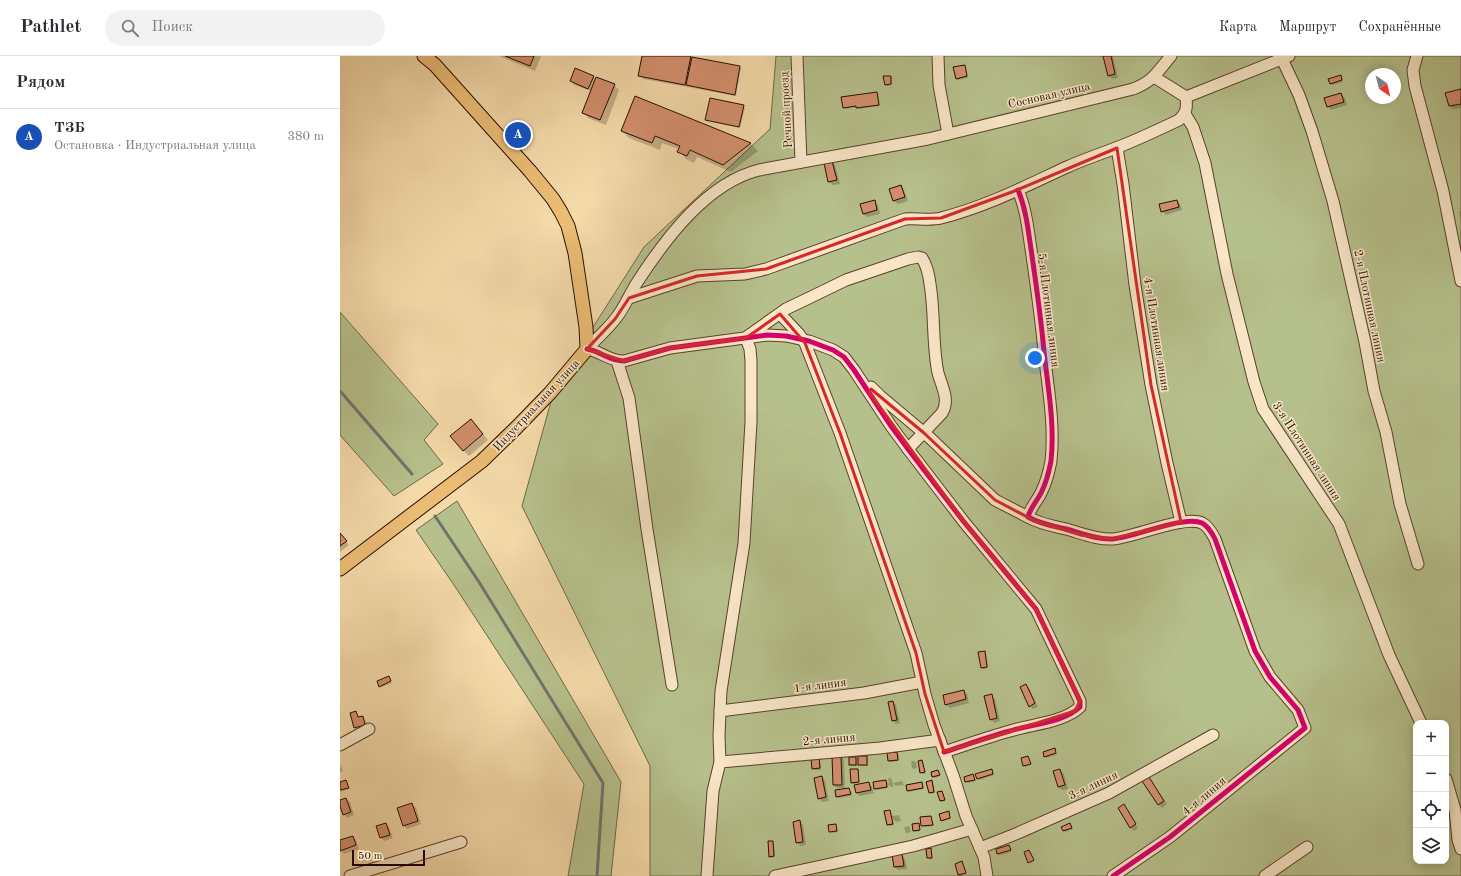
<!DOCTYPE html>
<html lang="ru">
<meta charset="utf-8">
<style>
body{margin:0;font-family:"Old Standard TT",serif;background:#f2f2f3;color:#2b2b33}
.controls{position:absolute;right:12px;bottom:12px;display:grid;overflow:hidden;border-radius:8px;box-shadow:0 2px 10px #0003}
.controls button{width:36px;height:36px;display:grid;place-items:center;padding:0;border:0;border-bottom:1px solid #e1e1e2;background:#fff;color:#2b2b33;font:20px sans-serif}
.compass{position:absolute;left:1025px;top:12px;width:36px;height:36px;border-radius:50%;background:#fff;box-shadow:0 2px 10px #0003;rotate:145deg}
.scale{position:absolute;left:12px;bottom:10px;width:73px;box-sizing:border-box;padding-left:4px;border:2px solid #2a0c02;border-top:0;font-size:11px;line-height:14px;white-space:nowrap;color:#2a0c02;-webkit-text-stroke:3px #f8e6c7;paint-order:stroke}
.you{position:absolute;left:695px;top:302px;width:14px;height:14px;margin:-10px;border:3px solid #fff;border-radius:50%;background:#1a73e8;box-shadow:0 0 0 6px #1a73e833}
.badge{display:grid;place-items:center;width:26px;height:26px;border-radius:50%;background:#8f2418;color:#fff;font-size:13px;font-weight:700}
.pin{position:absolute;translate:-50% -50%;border:2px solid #fff;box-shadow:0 1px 4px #0006}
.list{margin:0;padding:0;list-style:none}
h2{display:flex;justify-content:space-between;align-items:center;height:52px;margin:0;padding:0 16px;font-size:17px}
h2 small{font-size:13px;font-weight:400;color:#7c7c81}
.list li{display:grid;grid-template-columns:26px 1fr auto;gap:12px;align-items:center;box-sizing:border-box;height:56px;padding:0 16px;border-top:1px solid #e1e1e2}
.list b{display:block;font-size:15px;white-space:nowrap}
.list p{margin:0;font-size:13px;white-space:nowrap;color:#7c7c81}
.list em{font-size:13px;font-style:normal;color:#7c7c81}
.icon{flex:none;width:22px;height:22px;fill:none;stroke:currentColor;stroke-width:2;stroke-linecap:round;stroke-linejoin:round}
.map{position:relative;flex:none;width:1121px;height:820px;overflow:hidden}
header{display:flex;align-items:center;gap:24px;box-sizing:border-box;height:56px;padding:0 20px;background:#fff;border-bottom:1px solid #e1e1e2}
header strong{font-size:19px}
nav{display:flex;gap:22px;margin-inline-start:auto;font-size:14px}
.search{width:280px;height:36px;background:#f2f2f3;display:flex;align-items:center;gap:10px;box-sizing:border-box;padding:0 14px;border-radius:22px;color:#7c7c81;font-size:15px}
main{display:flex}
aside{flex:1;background:#fff}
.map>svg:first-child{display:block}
.green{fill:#b6c08c;stroke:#706647;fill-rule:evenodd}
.shadow{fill:#0003}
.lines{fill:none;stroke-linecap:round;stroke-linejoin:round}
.stream{stroke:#71736d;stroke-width:3}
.building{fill:#d38f6e;stroke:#2a0c02}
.minor-casing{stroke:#5c3f2c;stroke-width:13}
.major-casing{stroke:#2a0c02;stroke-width:15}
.minor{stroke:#f8e6c7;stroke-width:11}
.major{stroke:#eabc74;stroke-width:13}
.cycleway-casing{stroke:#f8e6c7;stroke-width:8}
.cycleway{stroke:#d6006c;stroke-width:5}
.marked{fill:none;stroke:#d62828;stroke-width:3;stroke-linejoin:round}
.labels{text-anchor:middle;stroke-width:3;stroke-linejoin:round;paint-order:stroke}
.street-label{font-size:12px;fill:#2a0c02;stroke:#f8e6c7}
</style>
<header>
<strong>Pathlet</strong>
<div class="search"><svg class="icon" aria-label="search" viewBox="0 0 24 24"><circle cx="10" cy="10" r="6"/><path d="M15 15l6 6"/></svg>Поиск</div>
<nav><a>Карта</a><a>Маршрут</a><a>Сохранённые</a></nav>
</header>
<main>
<aside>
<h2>Рядом<small></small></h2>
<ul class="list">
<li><span class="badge" style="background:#1a4fb4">A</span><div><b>ТЗБ</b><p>Остановка · Индустриальная улица</p></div><em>380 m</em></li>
</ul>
</aside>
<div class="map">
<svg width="1121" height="820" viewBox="0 0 1121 820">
<rect width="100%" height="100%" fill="#f4d9a9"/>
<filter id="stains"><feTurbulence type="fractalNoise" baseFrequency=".005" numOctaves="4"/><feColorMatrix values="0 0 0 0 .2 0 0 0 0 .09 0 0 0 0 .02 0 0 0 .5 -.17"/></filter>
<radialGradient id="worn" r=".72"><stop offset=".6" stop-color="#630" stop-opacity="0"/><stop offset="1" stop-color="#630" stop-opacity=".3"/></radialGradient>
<g class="green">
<path d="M436,0h685v820h-811v-110l-128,-260 33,-119 89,-140 126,-118zM1031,18h24v24h-24zM1076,667h30v138h-30z"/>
<path d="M0,256l98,112 -14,16 19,24 -49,32 -54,-61z"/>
<path d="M117,445l164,281 -10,94h-43l16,-92 -130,-199 -38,-55z"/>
</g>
<g class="shadow">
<path d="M159,0h42l-6,15z"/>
<path d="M303,0h41l55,11 2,1 -5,28 -93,-17 -4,-4z"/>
<path d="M764,0h8l1,1 5,21 -5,1 -4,-3z"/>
<path d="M625,10l3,12 -10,2 -2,-2z"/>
<path d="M1000,20l3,6 -11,3 -1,-1 -2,-4z"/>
<path d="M253,21l3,3 18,5 5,5 -13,35 -18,-7 -5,-6 8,-21 -17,-6 -3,-4z"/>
<path d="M545,21h6l1,1v7l-5,1 -1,-2z"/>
<path d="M1121,34v18l-8,1 -4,-3 -2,-13z"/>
<path d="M537,37l1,1 2,12 -22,3 -1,-2 -12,2 -1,-1z"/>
<path d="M1001,38l4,4 2,7 -16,5 -3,-4z"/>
<path d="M296,42l115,46 7,7 -27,21 -34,-15 -3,6 -8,-4 -7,-8v-2l-17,-6 -2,7 -31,-12 -7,-7z"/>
<path d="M403,50l2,2 -5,20 -32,-7 -2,-2z"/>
<path d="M492,106l3,3 5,19 -7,1 -4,-3z"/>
<path d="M561,130l3,4 4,11 -10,3 -4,-3 -4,-11z"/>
<path d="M534,145l4,4 2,9 -13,3 -4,-3z"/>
<path d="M837,145l3,3 2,6 -16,5 -4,-4z"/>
<path d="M1121,155v8l-2,-7z"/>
<path d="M136,370l12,14 -19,16 -6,-6z"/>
<path d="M0,478l9,11 -9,7z"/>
<path d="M644,597l2,1 2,14 -5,1 -1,-2z"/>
<path d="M50,622l2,5 -10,4 -2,-1z"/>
<path d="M686,629l3,3 9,19 -5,2 -3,-3z"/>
<path d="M623,635l4,3 2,9 -19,5 -4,-4z"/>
<path d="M651,639l4,4 5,22 -6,2 -3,-4z"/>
<path d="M553,646l3,3 4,18 -4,1 -3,-3z"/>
<path d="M16,656l4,6 2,-1 4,4 2,7 -9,3 -4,-4z"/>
<path d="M714,693l3,6 -11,3 -1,-2z"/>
<path d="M557,697l2,2v6l-9,1 -1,-1z"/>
<path d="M501,700l3,4 1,28h-8l-3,-3z"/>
<path d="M527,701l1,1v8h-7l-2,-2z"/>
<path d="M688,701l3,8 -6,2 -1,-1z"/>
<path d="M478,702l2,1 1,11h-6l-2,-1z"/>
<path d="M515,702l2,1v7h-6l-1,-1z"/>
<path d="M571,705h3l2,1 1,6 -3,1 -2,-1z"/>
<path d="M582,705l4,13h-4l-3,-12z"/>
<path d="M0,708l3,7 -3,1z"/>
<path d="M517,714l2,1v12l-6,1 -1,-2z"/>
<path d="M651,714l3,5 -15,5 -1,-1z"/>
<path d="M720,714l4,4 4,15 -6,1 -4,-3z"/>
<path d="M598,715l2,5 -5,2 -2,-2z"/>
<path d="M633,720l3,5 -8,2 -3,-5z"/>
<path d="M482,721l3,4 4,20 -7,1 -3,-4z"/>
<path d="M548,722h3l2,5 9,-2 2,4 -8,1 -3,-3v4h-2l-4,-3 1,4 -11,2 -2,-1 11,-8 3,3z"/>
<path d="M809,722l18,26 -5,4 -4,-4z"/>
<path d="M6,726l3,7 -8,3 -1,-8z"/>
<path d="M588,726h3l2,1 2,10 -3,1 -2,-1z"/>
<path d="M529,727l3,4 2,6 -14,3 -3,-3z"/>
<path d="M582,727l2,6 -15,3 -2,-2z"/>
<path d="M509,733l3,7 -14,2 -1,-1z"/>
<path d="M602,736l3,9 -3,1 -1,-1z"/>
<path d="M6,743l4,3 4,13 -7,3 -3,-4 -4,-11v-2z"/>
<path d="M72,748l4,4 5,16 -14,5 -4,-4z"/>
<path d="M784,750l14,22 -4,3 -4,-4z"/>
<path d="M550,755l2,5 7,-1 2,6 -5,1 -4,-4 2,7 -5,1 -1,-1z"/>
<path d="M608,756l3,7 -8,2 -1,-1z"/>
<path d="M591,761l3,9 -10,1 -3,-9z"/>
<path d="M460,766l3,3 3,20 -6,1 -3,-4z"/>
<path d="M46,768l3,3 4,11 -9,3 -3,-3z"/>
<path d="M578,768l2,7 -5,1 -1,-1z"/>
<path d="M730,768l3,5 -8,3 -3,-5z"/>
<path d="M496,769l2,7 -6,1 -2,-2z"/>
<path d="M569,770l2,6 -5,1 -2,-6z"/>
<path d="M13,781l3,3 3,9 -15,5 -4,-5v-8z"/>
<path d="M433,786l1,2 1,13 -4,1 -1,-2z"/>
<path d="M669,790l2,6 -11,3 -2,-1z"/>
<path d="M590,793l3,10h-3l-2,-1z"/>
<path d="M689,795l5,11 -3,1 -2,-1z"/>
<path d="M562,799l3,4 2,10 -9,1 -4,-4z"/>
<path d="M622,806l5,12 -7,2 -1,-1z"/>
</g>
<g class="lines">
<g class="stream">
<path d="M0,335l72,83"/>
<path d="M95,460l44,66 124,201 -6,93"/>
</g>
</g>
<g class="building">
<path d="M165,0h29l-4,10z"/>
<path d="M302,0h49l-6,29 -47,-9z"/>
<path d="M763,0h8l4,18 -7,2z"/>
<path d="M352,1l48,9 -5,29 -49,-10z"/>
<path d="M625,9l2,11 -11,3 -3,-12z"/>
<path d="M235,12l19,8 -6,13 -18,-8z"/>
<path d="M1001,19l1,5 -12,4 -2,-5z"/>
<path d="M543,20h8v8l-6,1z"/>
<path d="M256,21l19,7 -15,36 -18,-7z"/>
<path d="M1121,33v15l-12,2 -4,-13z"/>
<path d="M537,36l2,13 -23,3v-2l-13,2 -2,-11z"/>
<path d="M1001,37l3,9 -17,5 -3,-9z"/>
<path d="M295,40l116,47 -28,22 -33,-15 -3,6 -10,-4 3,-6 -25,-10 -3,7 -31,-12z"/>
<path d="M370,42l34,7 -5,22 -34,-7z"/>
<path d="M492,105l5,19 -9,2 -4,-19z"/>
<path d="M561,129l4,12 -12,4 -4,-12z"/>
<path d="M535,144l2,10 -14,4 -3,-10z"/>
<path d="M837,144l2,7 -18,5 -2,-8z"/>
<path d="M131,363l12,15 -20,17 -13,-15z"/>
<path d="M0,477l7,8 -7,5z"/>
<path d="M645,595l2,16 -6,1 -3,-16z"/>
<path d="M49,620l2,5 -12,6 -2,-6z"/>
<path d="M686,628l9,19 -6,4 -9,-20z"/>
<path d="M624,634l2,9 -21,6 -2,-10z"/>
<path d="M652,638l5,24 -7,2 -6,-24z"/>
<path d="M553,645l4,19 -5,1 -4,-19z"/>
<path d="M16,655l2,6 5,-1 2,9 -11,3 -4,-15z"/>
<path d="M715,692l1,5 -12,4 -1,-5z"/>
<path d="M557,696l1,8 -10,1 -1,-8z"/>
<path d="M501,699l1,30h-9l-1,-29z"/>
<rect x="518" y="700" width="9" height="9"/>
<path d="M688,700l3,8 -8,2 -2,-8z"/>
<path d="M471,701h8l1,11 -8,1z"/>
<rect x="509" y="701" width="7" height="8"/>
<path d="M582,704l3,12 -5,1 -2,-12z"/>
<path d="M510,713h8l1,13 -8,1z"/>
<path d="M652,713l1,5 -16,5 -2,-5z"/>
<path d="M720,713l5,16 -7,2 -5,-16z"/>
<path d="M598,714l2,5 -8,2 -1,-5z"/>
<path d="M633,718l2,6 -10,2 -1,-5z"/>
<path d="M482,720l4,21 -8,2 -4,-21z"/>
<path d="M809,721l15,24 -6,4 -16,-24z"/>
<path d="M6,724l3,8 -9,2v-8z"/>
<path d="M546,724l1,7 -13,2 -1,-7z"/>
<path d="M592,724l2,12 -5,1 -3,-11z"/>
<path d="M529,726l2,8 -15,3 -2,-8z"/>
<path d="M582,726l1,6 -16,3 -1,-6z"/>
<path d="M509,732l2,6 -15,3 -1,-7z"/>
<path d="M602,735l3,9 -5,1 -3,-9z"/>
<path d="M6,742l5,14 -8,3 -3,-9v-6z"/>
<path d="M72,747l6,18 -15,5 -6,-18z"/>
<path d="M784,748l12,20 -6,4 -12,-20z"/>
<path d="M550,754l3,14 -6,1 -3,-14z"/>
<path d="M609,755l1,7 -9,3 -2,-7z"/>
<path d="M591,760l2,9 -12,1 -1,-9z"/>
<path d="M460,764l3,22 -7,1 -3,-21z"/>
<path d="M46,767l4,12 -10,3 -4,-12z"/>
<path d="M579,767l1,7 -7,1 -1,-7z"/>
<path d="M730,767l2,5 -9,3 -2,-4z"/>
<path d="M496,768l1,7 -8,1 -1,-7z"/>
<path d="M13,780l3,9 -16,6v-11z"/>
<path d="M428,785h5l1,15 -5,1z"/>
<path d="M669,789l2,5 -14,4 -1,-5z"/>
<path d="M591,792l1,10h-5l-1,-9z"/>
<path d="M689,794l5,10 -6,3 -4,-11z"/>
<path d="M562,798l2,12 -10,1 -2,-12z"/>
<path d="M622,805l4,12 -8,2 -3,-11z"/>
</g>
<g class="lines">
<g class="minor-casing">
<g id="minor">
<path d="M457,0l4,106"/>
<path d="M598,0l1,29 9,49"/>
<path d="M1077,0l-4,14 2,16 28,105 18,90"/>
<path d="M942,3l17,36 13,36 21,70 32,141 9,49 12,41 14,72 18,60"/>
<path d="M814,21l32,20"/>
<path d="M846,41l103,-41"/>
<path d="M845,58l8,13 12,36 22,111 27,108 9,27 76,115 50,131 32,68"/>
<path d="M777,92l6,36 12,101 16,100 16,78 14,59"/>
<path d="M678,134c8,19 10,39 13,59 5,34 10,68 13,103 4,36 11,73 7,109 -2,11 -5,22 -10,32 -4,8 -11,15 -13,24 12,7 25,9 38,12 15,4 31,11 47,10 22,-2 71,-24 89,-16 6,3 10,10 13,16l40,112 15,26 28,33 7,18 -135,109 -57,39"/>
<path d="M289,242l68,-22 48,-2 21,-5 139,-50c13,-1 24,2 36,-1 44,-11 85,-32 126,-51 18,-8 36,-14 54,-21 20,-8 39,-17 58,-26 8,-8 8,-12 7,-23"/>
<path d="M440,258l19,20 6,9 35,90 76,220 9,41 9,31 19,50 13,41 18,41 3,19"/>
<path d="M408,280l38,-27 25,-12 35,-17 62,-21 10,-2 4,1c5,8 7,17 8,26 5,29 2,60 8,89 4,14 12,27 4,40l-34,36"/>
<path d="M247,293c14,2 21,12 37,12l46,-13 97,-13 19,1 23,5 24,9 11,7 10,13 37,56 17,23 56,73 72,87 44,92v6c-17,16 -49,17 -70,24 -22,6 -44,14 -66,21"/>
<path d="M247,293c9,-10 21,-20 29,-31 9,-11 14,-25 22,-37 28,-43 69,-98 121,-111l169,-31 205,-50c21,-8 24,-17 38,-33"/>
<path d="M277,305l12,37 18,131 25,156"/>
<path d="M531,331l9,9 50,42 65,62 33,17"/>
<path d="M380,655l144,-18 58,-11"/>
<path d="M0,689l29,-16"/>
<path d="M380,706l160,-14 60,-8"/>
<path d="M1106,723l9,31 3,30 3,9"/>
<path d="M640,792l38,-15 91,-40 104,-58"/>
<path d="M10,820l111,-34"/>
<path d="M367,820l6,-85 7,-29 -1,-26 2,-45 23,-148 7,-121v-61l-1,-12 -4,-11"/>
<path d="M435,820l138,-30 59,-17"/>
<path d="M925,820l42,-29"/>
</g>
</g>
<g class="major-casing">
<path id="major" d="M0,513l142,-108 34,-33 34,-35 37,-44 -1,-22 -11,-74 -7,-27 -7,-14 -8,-13 -23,-28 -95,-106 -11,-9"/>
</g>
<use href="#minor" class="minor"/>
<use href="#major" class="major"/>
<g class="cycleway-casing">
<g id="cycleway">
<path d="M678,134c8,19 10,39 13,59 5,34 10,68 13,103 4,36 11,73 7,109 -2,11 -5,22 -10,32 -4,8 -11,15 -13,24 12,7 25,9 38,12 15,4 31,11 47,10 22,-2 71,-24 89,-16 6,3 10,10 13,16l40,112 15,26 28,33 7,18 -135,109 -57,39"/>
<path d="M247,293c14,2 21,12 37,12l46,-13 97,-13 19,1 23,5 24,9 11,7 10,13 37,56 17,23 56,73 72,87 44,92v6c-17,16 -49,17 -70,24 -22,6 -44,14 -66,21"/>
</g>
</g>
<use href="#cycleway" class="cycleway"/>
</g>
<path class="marked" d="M777,92l34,237 30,137 -69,17 -31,-4 -46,-14 -40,-21 -71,-67 -53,-44 -2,3 95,130 72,87 44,92 -5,10 -131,41 -19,-58 -9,-41 -76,-220 -35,-90 -25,-29 -34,24 -76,10 -46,13 -37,-12 28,-30 14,-21 68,-22 69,-7 139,-50 36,-1 71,-26z"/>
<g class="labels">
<g class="street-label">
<text transform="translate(709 39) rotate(-13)" y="4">Сосновая улица</text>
<text transform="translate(446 54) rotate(-93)" y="4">Речной проезд</text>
<text transform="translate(1030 250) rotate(78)" y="4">2-я Плотинная линия</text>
<text transform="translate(709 254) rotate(83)" y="4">5-я Плотинная линия</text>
<text transform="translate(817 278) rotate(81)" y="4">4-я Плотинная линия</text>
<text transform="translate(196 349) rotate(-47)" y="4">Индустриальная улица</text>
<text transform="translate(967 395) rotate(57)" y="4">3-я Плотинная линия</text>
<text transform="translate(480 629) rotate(-7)" y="4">1-я линия</text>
<text transform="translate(489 683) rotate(-5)" y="4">2-я линия</text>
<text transform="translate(753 729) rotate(-25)" y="4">3-я линия</text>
<text transform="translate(864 740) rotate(-40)" y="4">4-я линия</text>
</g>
</g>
<rect width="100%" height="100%" filter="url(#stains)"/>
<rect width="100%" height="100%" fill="url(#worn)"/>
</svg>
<div class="controls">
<button>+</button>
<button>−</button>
<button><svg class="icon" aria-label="locate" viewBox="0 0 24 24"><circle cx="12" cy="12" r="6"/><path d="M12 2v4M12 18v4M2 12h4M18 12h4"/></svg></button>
<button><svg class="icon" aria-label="layers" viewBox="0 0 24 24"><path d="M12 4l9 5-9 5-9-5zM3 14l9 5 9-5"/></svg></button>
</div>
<svg class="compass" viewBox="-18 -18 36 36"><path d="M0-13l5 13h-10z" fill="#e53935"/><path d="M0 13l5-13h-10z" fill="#7c7c81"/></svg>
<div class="scale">50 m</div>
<div class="you"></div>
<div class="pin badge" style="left:178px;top:79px;background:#1a4fb4">A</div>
</div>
</main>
